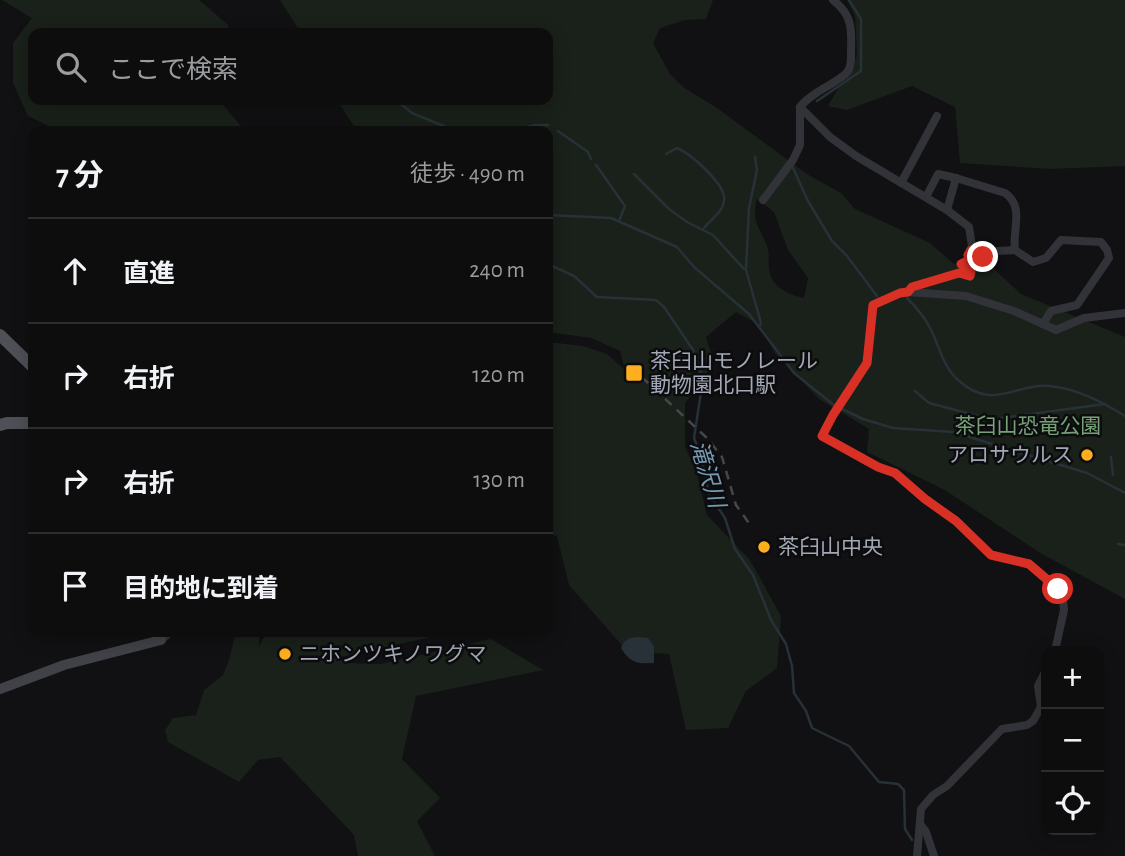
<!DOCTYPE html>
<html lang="ja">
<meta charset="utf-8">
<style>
body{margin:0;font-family:"Alegreya Sans","Noto Sans JP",sans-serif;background:#1b1b1c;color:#f1f3f6}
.controls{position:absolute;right:21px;bottom:21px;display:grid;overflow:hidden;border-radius:14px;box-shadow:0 4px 18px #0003}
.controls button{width:63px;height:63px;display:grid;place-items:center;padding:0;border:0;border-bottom:2px solid #2d2d2e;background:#0d0d0e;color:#f1f3f6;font:35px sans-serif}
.stop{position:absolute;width:21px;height:21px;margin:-16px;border:5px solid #d93025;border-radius:50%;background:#fff}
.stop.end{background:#d93025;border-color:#fff;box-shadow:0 2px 7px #0008}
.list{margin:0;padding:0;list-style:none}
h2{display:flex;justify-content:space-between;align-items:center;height:91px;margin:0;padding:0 28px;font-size:30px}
h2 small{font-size:23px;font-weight:400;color:#9a9c9e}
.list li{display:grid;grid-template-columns:46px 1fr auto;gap:21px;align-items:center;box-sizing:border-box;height:105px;padding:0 28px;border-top:2px solid #2d2d2e}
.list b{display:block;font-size:26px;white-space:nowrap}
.list em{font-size:23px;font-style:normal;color:#9a9c9e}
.icon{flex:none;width:38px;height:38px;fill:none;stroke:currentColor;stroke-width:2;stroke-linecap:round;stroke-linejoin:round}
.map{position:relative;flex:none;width:1125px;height:856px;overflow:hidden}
.search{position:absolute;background:#0d0d0e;box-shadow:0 4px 18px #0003;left:28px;top:28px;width:525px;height:77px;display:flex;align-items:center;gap:18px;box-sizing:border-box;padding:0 24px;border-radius:14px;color:#9a9c9e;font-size:26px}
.panel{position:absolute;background:#0d0d0e;box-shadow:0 4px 18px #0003;left:28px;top:126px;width:525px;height:511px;border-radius:14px}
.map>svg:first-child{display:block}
.green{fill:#19211a;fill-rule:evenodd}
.water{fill:#273137}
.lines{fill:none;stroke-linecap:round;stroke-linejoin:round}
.stream{stroke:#273137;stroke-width:2.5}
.street{stroke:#323338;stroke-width:8}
.secondary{stroke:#404248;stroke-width:10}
.primary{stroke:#4e5057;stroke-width:12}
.rail{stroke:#45474d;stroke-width:2.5;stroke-dasharray:9 7;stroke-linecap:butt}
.route{stroke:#d93025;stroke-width:9}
.poi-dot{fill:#ffae1d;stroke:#0c0c0e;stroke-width:2.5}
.labels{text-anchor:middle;stroke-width:5;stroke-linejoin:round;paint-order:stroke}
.poi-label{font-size:21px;fill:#a2a8b5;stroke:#0c0c0e;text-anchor:start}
.park-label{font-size:21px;fill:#77a278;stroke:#0c0c0e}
.water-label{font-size:23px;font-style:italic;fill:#7598b3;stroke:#0c0c0e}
</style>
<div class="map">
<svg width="1125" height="856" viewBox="0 0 1125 856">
<rect width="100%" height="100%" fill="#111113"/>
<g class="green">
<path d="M2,0h197l28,24 4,9h-198v67h186l26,31h-186l-31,-15 -15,-33v-40l19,-25z"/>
<path d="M280,0h433l-7,19 -21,1 -25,8 -7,15 17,31 13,13 34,21 90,66 34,19 14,16 75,34 24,21 39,4 28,26 104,43v262l-83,-45 -99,-65 -76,-37 2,-23 -50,-30 -44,-46 -16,-28 -23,-13 -30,25 5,16 1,14 -27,36v44l11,23 11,45 43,45 31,56 -4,52 -31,23 -18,37 -42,2 -17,-76 -42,-3 -58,-66 -12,-49 -9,-2v-192l35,4 24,8 18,16 -5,-19 -29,-13 -43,-6v-143l5,-18v-30l-5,-2v-8h-191l-20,-31h211v-67h-247zM757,199l17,13 14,38 20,28 -4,20c-16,-3 -34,-12 -35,-30 -1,-8 1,-15 -2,-22 -8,-21 -16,-23 -10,-47z"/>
<path d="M847,0h278v166l-75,3 -90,-6 -5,-56 -43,-21 -65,24 -19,-4 29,-50 -2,-41z"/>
<path d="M253,632h6v14l7,-12 -2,-2h169l-6,6 -86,19 5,6 35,1 110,-25 52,31 -127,26 -14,63 38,39 -23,23 18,35h-77l-4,-21 -74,-78 -22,3 -19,22 -71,-40 -3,-12 8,-12 23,-3 8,-25 19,-15 6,-15 6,-24z"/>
</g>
<path class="water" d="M637,637l11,1 6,8v17c-17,1 -24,0 -33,-15 3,-8 7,-10 16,-11z"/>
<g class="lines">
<g class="stream">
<path d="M396,100l16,13 39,16"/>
<path d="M817,101l44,-30v-52l-12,-19"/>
<path d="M458,130l22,-3 15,3"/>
<path d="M507,131l29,-6h12"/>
<path d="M558,131l30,21 3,7"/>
<path d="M666,154l11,-6c14,6 50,37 47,53 -1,11 -14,19 -20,27"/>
<path d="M755,157l2,13 -8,38 -3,62 15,53 -2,4"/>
<path d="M596,165l29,41 -6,15"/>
<path d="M793,168l15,33 24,40 15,15 30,40"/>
<path d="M634,174l35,35 18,13 26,13 31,34"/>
<path d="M548,215l63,3 66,29 17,20 55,47 45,59 41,33"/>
<path d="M548,264l26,12 23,21 59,3 8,7 29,43 10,29 -9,59 7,19 8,37 16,24 10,31 18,26 18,45 15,24 6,22 2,27 12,18 6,17 37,18 30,36 19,2 6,6 1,39 7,11"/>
<path d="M907,298c9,9 17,18 23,30 9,17 13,39 28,52 35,32 56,3 92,6 28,3 52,16 75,30"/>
<path d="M915,391l14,12 53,14"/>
<path d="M842,409l21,10 30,9 60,4 134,41 38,20"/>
<path d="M1001,418l104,-14"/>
<path d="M1111,457l2,18"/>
<path d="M1118,544l7,1"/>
</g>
<g class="street">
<path d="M800,107l30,30 26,19 91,54 9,-32 49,15c20,14 7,36 10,57l18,12 13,-4 15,-18 40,2 6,8 2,8 -32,47 -26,6 -8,13"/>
<path d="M901,183l36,-67"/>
<path d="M926,197l12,-23 18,4"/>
<path d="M763,200l30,-40 7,-15v-38c12,-16 41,-25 48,-36 4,-7 3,-15 3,-22 1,-22 0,-35 -18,-49"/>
<path d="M971,249l12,8 14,-6 18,-1"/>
<path d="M907,292l5,-5 47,-14 11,4 1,-5 -10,-8 10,-5 -3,-4 4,-9 -3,-19 -22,-17"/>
<path d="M161,640l10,-8"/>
<path d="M1055,651l9,-41 -1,-11 -5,-10 -9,-9 -20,-16 -38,-9 -35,-34 -31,-22 -29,-26 -18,-6 -56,-31 11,-21 34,-52 6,-58 27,-12 7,-1 59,4 48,15 42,19 28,-12 41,-5"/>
<path d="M920,824l6,8 8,24"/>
<path d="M917,856l4,-47 12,-14 14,-9 55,-57 25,-4 6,-4 8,-14 -3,-21 8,-16"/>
</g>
<path class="secondary" d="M0,689l64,-24 97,-25 -7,-8"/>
<g class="primary">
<path d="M0,335l33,32"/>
<path d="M0,425l7,-2h26"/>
</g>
<path class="rail" d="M630,366l78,73 14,18 14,48 15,21"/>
</g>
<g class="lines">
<path class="route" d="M983,257l-12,-7 -3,5 3,4 -10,5 10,8 -1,4 -11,-3 -47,14 -4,5 -8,1 -27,12 -6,58 -34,52 -11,21 56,31 17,6 30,26 31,22 35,34 38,9 29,25"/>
</g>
<g class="poi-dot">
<rect x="625" y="364" width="18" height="18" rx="3.5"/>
<circle cx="1087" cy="455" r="7"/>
<circle cx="764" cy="547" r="7"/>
<circle cx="285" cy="654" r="7"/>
</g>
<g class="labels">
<g class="poi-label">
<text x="650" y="368">茶臼山モノレール<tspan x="650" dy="24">動物園北口駅</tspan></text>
<text x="1073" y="462" text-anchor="end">アロサウルス</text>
<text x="778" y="554">茶臼山中央</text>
<text x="299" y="661">ニホンツキノワグマ</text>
</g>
<g class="park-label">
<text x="1028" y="433">茶臼山恐竜公園</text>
</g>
<g class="water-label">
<text transform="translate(708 474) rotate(73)" y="8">滝沢川</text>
</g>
</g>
</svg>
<div class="controls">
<button>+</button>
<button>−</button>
<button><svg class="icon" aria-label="locate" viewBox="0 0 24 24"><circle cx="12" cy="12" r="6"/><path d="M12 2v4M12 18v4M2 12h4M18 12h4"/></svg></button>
</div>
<div class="stop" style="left:1058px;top:589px"></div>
<div class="stop end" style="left:983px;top:257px"></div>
<div class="search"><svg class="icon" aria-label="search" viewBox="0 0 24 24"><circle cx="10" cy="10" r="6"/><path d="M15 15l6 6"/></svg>ここで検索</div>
<section class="panel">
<h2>7 分<small>徒歩 · 490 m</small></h2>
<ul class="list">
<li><svg class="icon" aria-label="ahead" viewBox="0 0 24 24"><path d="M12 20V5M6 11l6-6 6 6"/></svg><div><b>直進</b></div><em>240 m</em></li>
<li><svg class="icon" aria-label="right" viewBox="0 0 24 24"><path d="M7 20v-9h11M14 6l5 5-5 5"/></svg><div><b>右折</b></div><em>120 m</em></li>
<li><svg class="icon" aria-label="right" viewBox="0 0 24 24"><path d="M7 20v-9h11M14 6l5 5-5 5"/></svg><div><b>右折</b></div><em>130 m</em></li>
<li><svg class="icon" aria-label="arrive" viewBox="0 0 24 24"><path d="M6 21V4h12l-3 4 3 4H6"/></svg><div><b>目的地に到着</b></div></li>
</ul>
</section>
</div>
